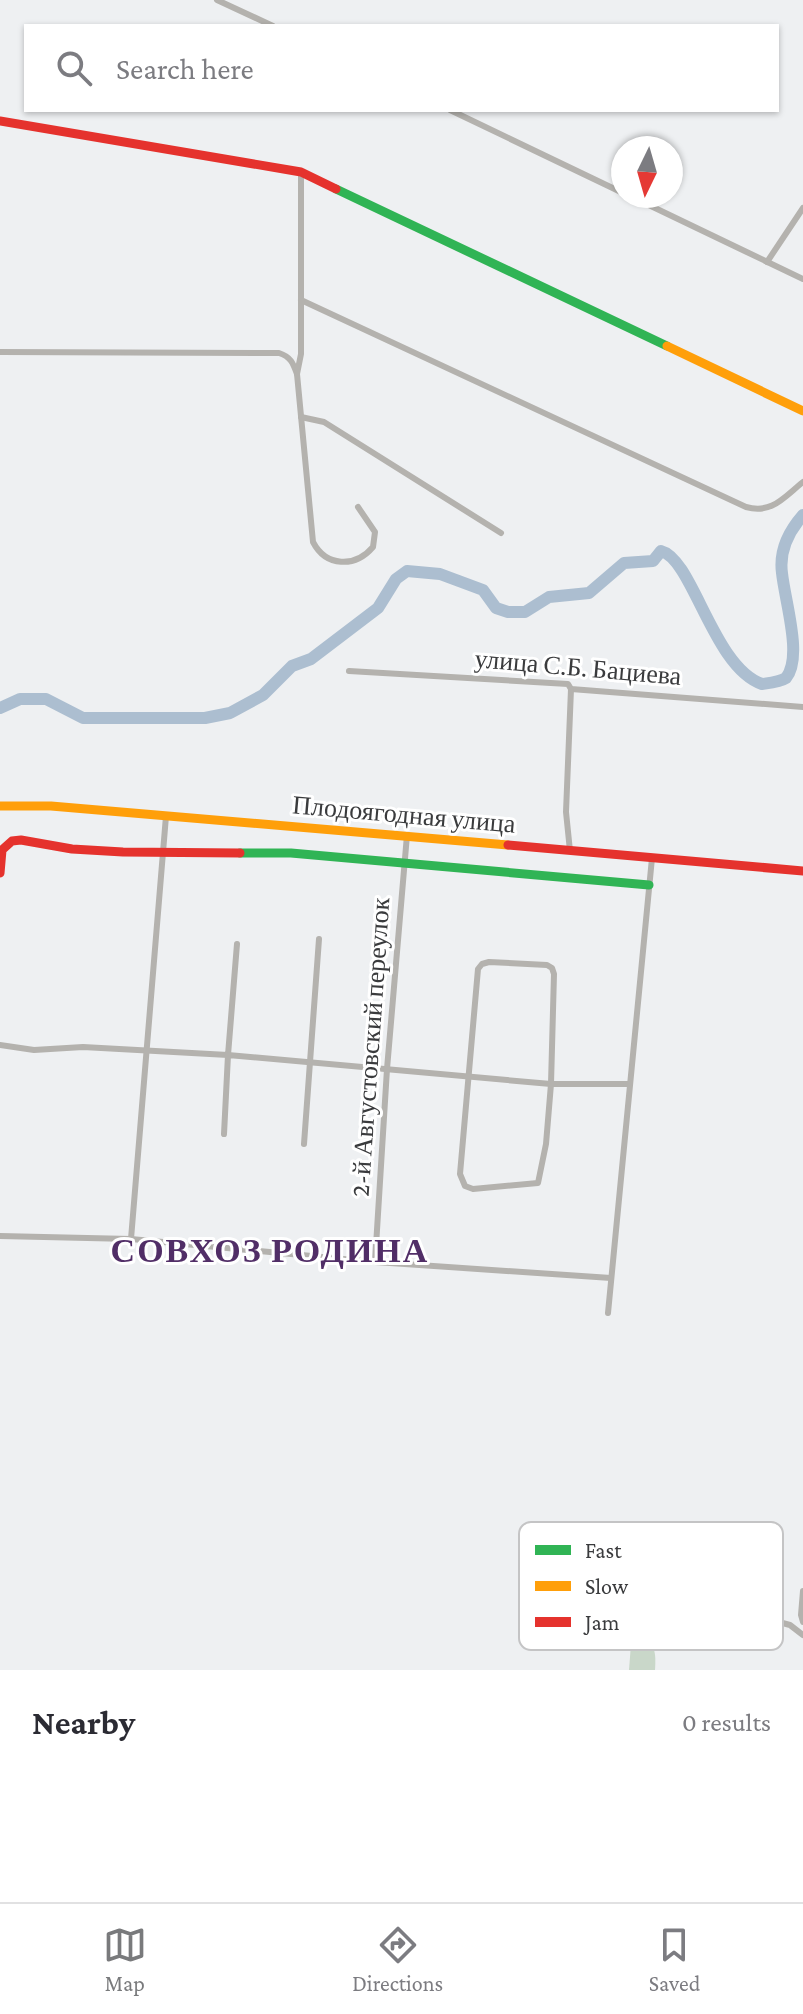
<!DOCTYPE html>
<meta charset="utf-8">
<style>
body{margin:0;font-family:"Crimson Pro",serif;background:#f7f7f7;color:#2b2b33}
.compass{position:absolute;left:611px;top:136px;width:72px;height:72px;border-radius:50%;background:#fff;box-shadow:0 2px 6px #0004;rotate:185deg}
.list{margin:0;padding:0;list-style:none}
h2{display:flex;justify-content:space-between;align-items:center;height:104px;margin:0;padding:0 32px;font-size:34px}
h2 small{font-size:26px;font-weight:400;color:#7c7c81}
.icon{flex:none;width:44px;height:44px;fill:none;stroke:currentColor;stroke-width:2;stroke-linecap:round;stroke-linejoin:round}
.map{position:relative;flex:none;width:803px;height:1670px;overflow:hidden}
.search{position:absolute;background:#fff;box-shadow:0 2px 6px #0004;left:24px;right:24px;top:24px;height:88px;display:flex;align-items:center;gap:20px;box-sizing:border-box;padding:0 28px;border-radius:0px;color:#7c7c81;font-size:30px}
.sheet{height:232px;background:#fff}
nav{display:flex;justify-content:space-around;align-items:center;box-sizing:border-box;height:112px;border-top:2px solid #e1e1e2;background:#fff;font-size:22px;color:#7c7c81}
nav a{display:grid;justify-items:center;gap:4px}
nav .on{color:#797a7c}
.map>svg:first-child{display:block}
.forest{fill:#c9d7c9}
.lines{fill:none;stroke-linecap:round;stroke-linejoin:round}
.river{stroke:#acbed0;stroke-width:12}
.street{stroke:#b4b2ae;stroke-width:6}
.fast{stroke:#30b455;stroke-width:9}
.slow{stroke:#ff9f0a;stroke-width:9}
.jam{stroke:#e5322d;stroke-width:9}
.labels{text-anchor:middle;stroke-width:6;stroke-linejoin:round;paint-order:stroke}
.street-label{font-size:26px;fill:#3a3b3d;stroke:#fff}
.district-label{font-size:34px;font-weight:bold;letter-spacing:2px;fill:#512e67;stroke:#fff}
.key{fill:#fff;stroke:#c4c4c5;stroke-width:2}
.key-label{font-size:22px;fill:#3a3b3d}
</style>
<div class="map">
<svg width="803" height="1670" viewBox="0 0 803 1670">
<rect width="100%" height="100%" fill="#eef0f2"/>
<path class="forest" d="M637,1637c19,4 19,16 18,33h-26l2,-26z"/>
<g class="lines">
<path class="river" d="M0,708l20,-9h26l37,19h122l25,-5 33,-18 29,-29 19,-7 67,-51 18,-29 11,-8 33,3 43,16 13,18 12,4h17l24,-15 40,-4 35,-30 29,-2 8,-10c32,8 52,116 101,133 7,-1 18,-2 24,-6 17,-21 -1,-76 -4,-105 -3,-22 7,-42 21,-58"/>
<g class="street">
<path d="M217,0l56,26"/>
<path d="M450,110l173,83"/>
<path d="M630,196l173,83"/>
<path d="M767,262l36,-54"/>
<path d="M301,300l445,207c26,7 37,-9 57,-25"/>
<path d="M0,352l279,1c12,4 14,10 18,21l16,168c13,25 42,26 60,5l2,-15 -17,-25"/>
<path d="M297,374l4,-20v-182"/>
<path d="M301,417l23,5 177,111"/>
<path d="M349,671l219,13 3,5 232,18"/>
<path d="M570,851l-4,-39 5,-123"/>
<path d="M489,962l58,3 5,3 2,6 -3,110 -5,60 -8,39 -65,6 -8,-3 -5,-12 18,-205 4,-5z"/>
<path d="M0,1045l34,5 49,-3 145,8 9,-111"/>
<path d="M224,1134l4,-79 323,29h78"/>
<path d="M304,1144l15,-205"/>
<path d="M0,1236l131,3 244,23 236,16"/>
<path d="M131,1239l35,-423"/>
<path d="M375,1262l12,-193 20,-234"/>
<path d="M608,1313l44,-455"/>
<path d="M803,1591l-2,24 2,7"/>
<path d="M629,1595l14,3 15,7 117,16 15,4 13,10"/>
</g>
<g class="fast">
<path d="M336,189l331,157"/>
<path d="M240,853h51l358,32"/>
</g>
<g class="slow">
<path d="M667,346l136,65"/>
<path d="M0,806h51l457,39"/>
</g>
<g class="jam">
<path d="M0,121l301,51 35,17"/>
<path d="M508,845l295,26"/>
<path d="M0,873l2,-23 10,-9 9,-1 51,9 51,3 117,1"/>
</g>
</g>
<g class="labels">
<g class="street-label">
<text transform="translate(578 667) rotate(5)" y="9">улица С.Б. Бациева</text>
<text transform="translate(404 814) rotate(5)" y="9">Плодоягодная улица</text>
<text transform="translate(370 1047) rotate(-86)" y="9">2-й Августовский переулок</text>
</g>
<g class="district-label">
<text x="270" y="1262">СОВХОЗ РОДИНА</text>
</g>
</g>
<rect x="519" y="1522" width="264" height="128" rx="12" class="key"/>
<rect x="535" y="1545" width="36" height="10" fill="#30b455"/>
<rect x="535" y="1581" width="36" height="10" fill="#ff9f0a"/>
<rect x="535" y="1617" width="36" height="10" fill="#e5322d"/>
<g class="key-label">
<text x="585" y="1558">Fast</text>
<text x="585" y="1594">Slow</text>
<text x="585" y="1630">Jam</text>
</g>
</svg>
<svg class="compass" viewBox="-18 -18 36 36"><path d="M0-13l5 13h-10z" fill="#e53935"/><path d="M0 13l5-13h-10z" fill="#7c7c81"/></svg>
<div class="search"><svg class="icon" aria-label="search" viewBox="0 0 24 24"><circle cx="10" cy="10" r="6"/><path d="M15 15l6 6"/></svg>Search here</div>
</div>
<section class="sheet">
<h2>Nearby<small>0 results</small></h2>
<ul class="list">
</ul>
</section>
<nav>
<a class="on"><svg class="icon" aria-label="map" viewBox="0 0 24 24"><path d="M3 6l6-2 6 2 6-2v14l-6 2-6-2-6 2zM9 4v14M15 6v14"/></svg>Map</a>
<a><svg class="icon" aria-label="directions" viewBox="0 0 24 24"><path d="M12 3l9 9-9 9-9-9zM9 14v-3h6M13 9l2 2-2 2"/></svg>Directions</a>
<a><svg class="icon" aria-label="saved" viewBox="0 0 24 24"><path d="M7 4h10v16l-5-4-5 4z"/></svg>Saved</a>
</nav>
